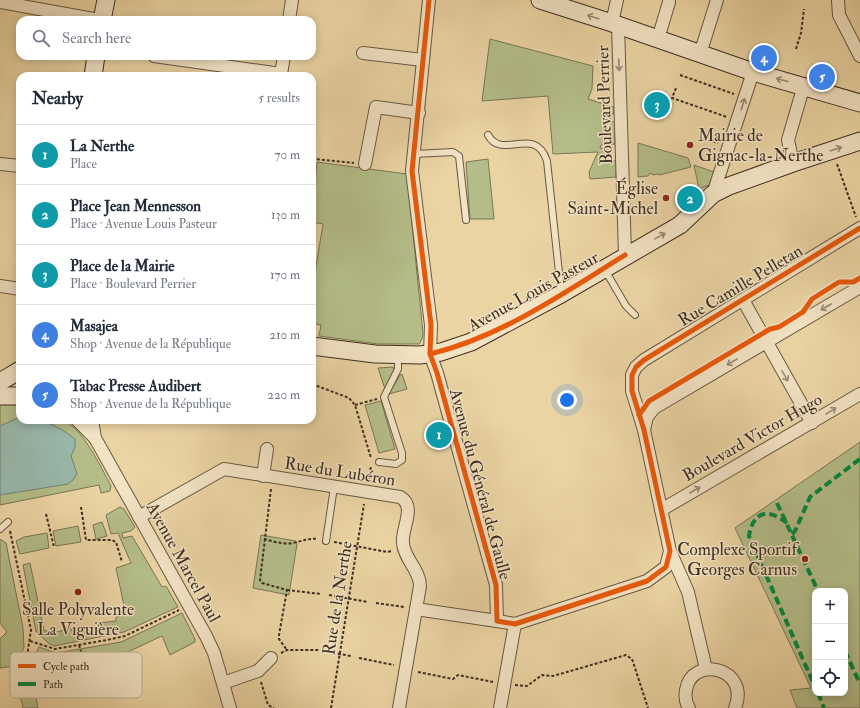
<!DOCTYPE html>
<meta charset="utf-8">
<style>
body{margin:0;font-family:"IM FELL Double Pica",serif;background:#f2f2f3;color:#1f2937}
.controls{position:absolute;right:12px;bottom:12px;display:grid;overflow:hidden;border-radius:8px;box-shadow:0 2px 10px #0003}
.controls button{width:36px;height:36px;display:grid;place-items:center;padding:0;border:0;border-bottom:1px solid #e0e1e3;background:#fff;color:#1f2937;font:20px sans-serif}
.you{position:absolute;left:567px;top:400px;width:14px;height:14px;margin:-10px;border:3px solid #fff;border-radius:50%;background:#1a73e8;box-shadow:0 0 0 6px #1a73e833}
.badge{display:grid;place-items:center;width:26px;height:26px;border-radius:50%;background:#d93025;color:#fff;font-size:13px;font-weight:700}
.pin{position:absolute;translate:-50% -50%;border:2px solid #fff;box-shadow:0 1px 4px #0006}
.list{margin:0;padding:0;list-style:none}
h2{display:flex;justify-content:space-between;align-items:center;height:52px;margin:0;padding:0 16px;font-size:17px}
h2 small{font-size:13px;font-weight:400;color:#747a83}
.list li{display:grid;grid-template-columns:26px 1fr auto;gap:12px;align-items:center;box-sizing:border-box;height:60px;padding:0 16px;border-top:1px solid #e0e1e3}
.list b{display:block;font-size:15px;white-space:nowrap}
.list p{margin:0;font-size:13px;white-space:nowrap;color:#747a83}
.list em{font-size:13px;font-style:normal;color:#747a83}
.icon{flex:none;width:22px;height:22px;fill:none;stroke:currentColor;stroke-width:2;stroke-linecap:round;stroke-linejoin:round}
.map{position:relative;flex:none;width:860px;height:708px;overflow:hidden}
.search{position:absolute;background:#fff;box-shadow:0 2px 10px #0003;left:16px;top:16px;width:300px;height:44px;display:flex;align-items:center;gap:10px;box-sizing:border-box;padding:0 14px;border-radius:12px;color:#747a83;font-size:15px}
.panel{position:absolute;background:#fff;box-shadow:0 2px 10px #0003;left:16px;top:72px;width:300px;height:352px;border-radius:12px}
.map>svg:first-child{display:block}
.green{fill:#b4bd88;stroke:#797654;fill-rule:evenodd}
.water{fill:#99b8ab;stroke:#758174}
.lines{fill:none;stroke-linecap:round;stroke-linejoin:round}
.lane-casing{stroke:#695842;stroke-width:8}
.street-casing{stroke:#695842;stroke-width:14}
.secondary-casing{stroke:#3e2f21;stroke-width:19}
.path{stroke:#3e2f21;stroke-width:2;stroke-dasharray:3 2;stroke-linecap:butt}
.lane{stroke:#f2e3c4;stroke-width:6}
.street{stroke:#f2e3c4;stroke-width:12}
.secondary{stroke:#f2e3c4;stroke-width:17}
.quiet{stroke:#00873e;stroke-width:4;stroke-dasharray:8 4;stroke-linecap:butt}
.cycleway-casing{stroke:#f2e3c4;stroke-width:8}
.cycleway{stroke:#e8590c;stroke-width:5}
.oneway{stroke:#988972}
.poi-dot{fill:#8f2418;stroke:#f2e3c4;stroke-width:1.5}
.labels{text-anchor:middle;stroke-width:3;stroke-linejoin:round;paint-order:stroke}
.street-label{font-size:17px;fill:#3e2f21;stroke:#f2e3c4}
.poi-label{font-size:17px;fill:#3e2f21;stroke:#f2e3c4;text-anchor:end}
.key{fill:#f2e3c4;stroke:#bcad93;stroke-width:1}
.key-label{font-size:11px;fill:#3e2f21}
</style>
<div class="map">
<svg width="860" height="708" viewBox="0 0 860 708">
<rect width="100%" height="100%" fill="#ebd4a4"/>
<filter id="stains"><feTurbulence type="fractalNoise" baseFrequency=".005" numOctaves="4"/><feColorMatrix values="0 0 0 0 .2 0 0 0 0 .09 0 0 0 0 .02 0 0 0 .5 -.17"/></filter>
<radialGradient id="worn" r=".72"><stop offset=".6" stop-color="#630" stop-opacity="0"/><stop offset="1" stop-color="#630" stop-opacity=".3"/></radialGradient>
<g class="green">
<path d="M490,39l103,27 -1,23 -4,10 26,8v7h-2l-3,7 6,1v22l-14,1 -1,3 7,1 1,12h9l-1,16 -26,2 -1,-7 9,-20 -45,2 -5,-58 -66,5z"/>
<path d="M638,143l50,15 3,9 -32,8 -1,-1 -5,1 -3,-2 -2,3 -10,1z"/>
<path d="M488,159l6,60h-24l-4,-57z"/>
<path d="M317,162l90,12 16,159 -1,6 -3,5h-41l-59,-8 2,-11 -9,-2v-33l11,-66 -11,-2z"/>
<path d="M694,165l20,7 -5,13 -10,4z"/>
<path d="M393,367l1,2 -9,20 -7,-21z"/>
<path d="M402,374l5,15 -18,5 11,-19z"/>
<path d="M381,401l14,48 -16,4 -14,-48z"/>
<path d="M0,403h20v17c13,0 28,-2 41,0 20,4 41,49 50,66l-1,5 -9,2 -2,-8 -99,20z"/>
<path d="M860,442v266h-63l-7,-18 21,-2 -76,-160zM815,591h30v102h-30z"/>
<path d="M120,507l4,2 11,18 -4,4 -9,2 1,5 9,-2 30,51 4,-1 12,21 -54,25 -70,14 -6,-3 -12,-12 -13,-66 7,-2 14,68 9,-1 1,3 17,-5 1,3 27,-5 -1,-3 18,-2v-4l10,-2 -10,-47 15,-5 -13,-30 -7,1 -5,-19z"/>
<path d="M102,522l5,14 -11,3 -3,-14z"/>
<path d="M78,526l3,16 -25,4 -3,-15z"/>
<path d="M47,533l2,15 -29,6 -4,-13 8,-4z"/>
<path d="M261,535l35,6 1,3 -8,51 -36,-7z"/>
<path d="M0,539l6,4 17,85 1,20 -6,11 -5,1 1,5 10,-1 10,23 4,21h-15l-9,-42 -14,2v-29l7,-7 -7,-9z"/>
<path d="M182,613l13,26v3l-25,13 -8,-19c-33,15 -68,35 -105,30 -8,-1 -16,-5 -24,-7l6,-12 17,6 65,-11z"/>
</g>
<path class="water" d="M20,417v3c25,0 34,3 55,19v8l-4,9 6,18 -4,6 -5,4 -68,11v-69z"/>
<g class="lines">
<g class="lane-casing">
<g id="lane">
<path d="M488,135c14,26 47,-11 59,26l14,130"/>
<path d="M414,154l39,-2 6,4 7,64"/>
<path d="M605,270l21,36 9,9"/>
<path d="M379,462l17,2 6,-4v-7l-18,-56 14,-28v-14"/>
<path d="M0,529l8,-7"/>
<path d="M326,541l8,-54"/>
</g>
</g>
<g class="street-casing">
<g id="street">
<path d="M429,0l-17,171 19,154 -1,29 7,19 59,212 1,36 18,3 132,-43 19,-14 4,-16 -26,-121 -12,-39v-16l4,-8 8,-7 216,-132"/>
<path d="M838,0l1,15 21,41"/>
<path d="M0,2l99,18"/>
<path d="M289,20l3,-20"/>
<path d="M612,23l5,-23"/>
<path d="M618,26l7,229"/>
<path d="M658,39l11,-37"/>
<path d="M363,53l60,7"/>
<path d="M700,54l17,-54"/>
<path d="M154,56l127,18 3,-18"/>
<path d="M793,163l-5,-23 16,-55"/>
<path d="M0,164l20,2"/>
<path d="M365,164l11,-57 43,6"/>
<path d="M713,194l40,-122"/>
<path d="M0,286l20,3"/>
<path d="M743,300l69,123"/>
<path d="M77,420l18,18"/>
<path d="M92,420l3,18 111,198 8,17 16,55"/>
<path d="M644,430l3,-13 7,-9 206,-121"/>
<path d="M263,476l4,-27"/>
<path d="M661,510l199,-116"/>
<path d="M139,517l85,-48 176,28c17,9 1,32 3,46 1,16 17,27 17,43l-21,122"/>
<path d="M670,551l18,41 18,77"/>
<path d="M416,609l81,12"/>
<path d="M223,683l35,-12 13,-13"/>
<path d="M500,708l15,-84"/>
<path d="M689,708c-4,-6 -4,-12 -3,-18 6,-36 65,-22 49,18"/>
</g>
</g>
<g class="secondary-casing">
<g id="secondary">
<path d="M540,0l72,23 141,49 107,31"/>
<path d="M102,20l4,-20"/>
<path d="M93,76l3,-20"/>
<path d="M312,346l63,8 45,1 21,-3 30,-10 90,-48 119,-69 33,-31 16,-8 64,-23 67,-22"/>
<path d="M0,382l20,-12"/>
<path d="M0,396h20"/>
</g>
</g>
<g class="path">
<path d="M796,49l5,-16 3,-24"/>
<path d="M680,75l54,19"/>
<path d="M676,88l-4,10 55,19"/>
<path d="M708,140l10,3"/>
<path d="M837,164l19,53"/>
<path d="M312,171l2,-12 40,4"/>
<path d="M312,384l37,14 6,7 16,53"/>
<path d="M355,405l22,-6"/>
<path d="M369,480l2,-14"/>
<path d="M271,489l-11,91 2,3 25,7 -8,45v4l8,11"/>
<path d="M81,507l5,33h26l4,2 6,20"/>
<path d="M46,514l8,33"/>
<path d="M10,531l21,99 -5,33"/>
<path d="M264,539c9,2 19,6 29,4 9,-2 16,-5 25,-4"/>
<path d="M334,542l53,10 6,-1"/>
<path d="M287,590l34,4"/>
<path d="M329,595l39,7"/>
<path d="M376,603l28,4"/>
<path d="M30,641l25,8 52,-9 18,-4 54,-26"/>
<path d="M79,645l6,20 12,16"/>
<path d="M328,652l23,4"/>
<path d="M281,653l6,-3h33"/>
<path d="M359,658l35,7"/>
<path d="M13,663l13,-3"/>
<path d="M418,672l35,7 5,-4 35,7"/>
<path d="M261,682l7,23 6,3"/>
<path d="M515,685l12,1 15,-11 11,1 73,-21 6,4 16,49"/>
<path d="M331,708l33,-204"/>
</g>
<use href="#lane" class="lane"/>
<use href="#street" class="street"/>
<use href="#secondary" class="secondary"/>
<g class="quiet">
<path d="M777,503l41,88"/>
<path d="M787,523c-19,-15 -34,-12 -38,13l66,151"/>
<path d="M792,534l3,-3 15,-34 50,-38"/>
<path d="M845,651l15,33"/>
<path d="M818,693l6,15"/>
</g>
<g class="cycleway-casing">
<g id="cycleway">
<path d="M429,0l-17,171 19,154 -1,29 7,19 59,212 1,36 18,3 132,-43 19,-14 4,-16 -26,-121 -12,-39v-16l4,-8 8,-7 216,-132"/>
<path d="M430,354c71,-17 134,-61 195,-99"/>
<path d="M639,415l10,-14 121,-72 9,-2 24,-15 9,-13 27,-17h14l7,-4"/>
</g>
</g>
<use href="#cycleway" class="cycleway"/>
</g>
<defs><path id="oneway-shaft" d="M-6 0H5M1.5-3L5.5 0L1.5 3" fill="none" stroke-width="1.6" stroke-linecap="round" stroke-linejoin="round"/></defs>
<g class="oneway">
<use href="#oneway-shaft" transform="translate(593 17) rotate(-162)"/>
<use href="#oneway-shaft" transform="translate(619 65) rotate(88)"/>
<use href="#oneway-shaft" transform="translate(782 80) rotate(-165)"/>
<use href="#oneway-shaft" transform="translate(743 104) rotate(-72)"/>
<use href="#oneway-shaft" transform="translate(836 149) rotate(-18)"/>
<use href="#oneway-shaft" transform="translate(660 236) rotate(-29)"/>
<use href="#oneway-shaft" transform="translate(826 307) rotate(150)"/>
<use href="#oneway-shaft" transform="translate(732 362) rotate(150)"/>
<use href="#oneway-shaft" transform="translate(785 376) rotate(60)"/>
<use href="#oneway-shaft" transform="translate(831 411) rotate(-31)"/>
<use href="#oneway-shaft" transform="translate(695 490) rotate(-30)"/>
</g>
<g class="poi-dot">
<circle cx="690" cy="145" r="4"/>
<circle cx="666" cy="198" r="4"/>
<circle cx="805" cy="559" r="4"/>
<circle cx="78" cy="592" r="4"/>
</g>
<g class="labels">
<g class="street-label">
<text transform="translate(604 105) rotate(-92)" y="6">Boulevard Perrier</text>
<text transform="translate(740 285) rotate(-31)" y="6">Rue Camille Pelletan</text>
<text transform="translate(533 291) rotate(-29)" y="6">Avenue Louis Pasteur</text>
<text transform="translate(752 437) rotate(-30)" y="6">Boulevard Victor Hugo</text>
<text transform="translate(340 471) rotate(9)" y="6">Rue du Lubéron</text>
<text transform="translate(481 484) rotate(75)" y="6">Avenue du Général de Gaulle</text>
<text transform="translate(184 562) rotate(61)" y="6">Avenue Marcel Paul</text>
<text transform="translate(337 598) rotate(-81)" y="6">Rue de la Nerthe</text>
</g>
<g class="poi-label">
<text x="698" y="141" text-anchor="start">Mairie de<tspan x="698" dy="20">Gignac-la-Nerthe</tspan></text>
<text x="658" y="194">Église<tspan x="658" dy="20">Saint-Michel</tspan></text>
<text x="797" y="555">Complexe Sportif<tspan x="797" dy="20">Georges Carnus</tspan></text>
<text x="78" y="615" text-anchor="middle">Salle Polyvalente<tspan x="78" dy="20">La Viguière</tspan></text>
</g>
</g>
<rect x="10" y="652" width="132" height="46" rx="6" class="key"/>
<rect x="18" y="664" width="18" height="4" fill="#e8590c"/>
<rect x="18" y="682" width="18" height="4" fill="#00873e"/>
<g class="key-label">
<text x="43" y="670">Cycle path</text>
<text x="43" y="688">Path</text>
</g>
<rect width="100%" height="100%" filter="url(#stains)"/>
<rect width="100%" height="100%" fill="url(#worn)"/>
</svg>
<div class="controls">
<button>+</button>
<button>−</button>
<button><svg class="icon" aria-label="locate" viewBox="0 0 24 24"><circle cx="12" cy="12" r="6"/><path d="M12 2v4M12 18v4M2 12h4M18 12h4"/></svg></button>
</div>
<div class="you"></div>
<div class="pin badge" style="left:439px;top:435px;background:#0f9aa8">1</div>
<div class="pin badge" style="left:690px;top:199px;background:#0f9aa8">2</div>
<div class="pin badge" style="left:657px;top:105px;background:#0f9aa8">3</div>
<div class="pin badge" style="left:764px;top:58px;background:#3f7fe0">4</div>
<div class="pin badge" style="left:822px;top:77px;background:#3f7fe0">5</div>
<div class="search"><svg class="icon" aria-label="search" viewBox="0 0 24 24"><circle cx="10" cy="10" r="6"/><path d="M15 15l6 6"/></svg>Search here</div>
<section class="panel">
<h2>Nearby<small>5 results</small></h2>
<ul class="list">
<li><span class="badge" style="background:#0f9aa8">1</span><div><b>La Nerthe</b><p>Place</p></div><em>70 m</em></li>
<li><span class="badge" style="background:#0f9aa8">2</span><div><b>Place Jean Mennesson</b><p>Place · Avenue Louis Pasteur</p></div><em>130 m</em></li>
<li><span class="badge" style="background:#0f9aa8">3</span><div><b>Place de la Mairie</b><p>Place · Boulevard Perrier</p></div><em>170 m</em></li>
<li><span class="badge" style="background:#3f7fe0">4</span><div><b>Masajea</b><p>Shop · Avenue de la République</p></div><em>210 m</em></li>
<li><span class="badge" style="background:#3f7fe0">5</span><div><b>Tabac Presse Audibert</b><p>Shop · Avenue de la République</p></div><em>220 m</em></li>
</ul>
</section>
</div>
